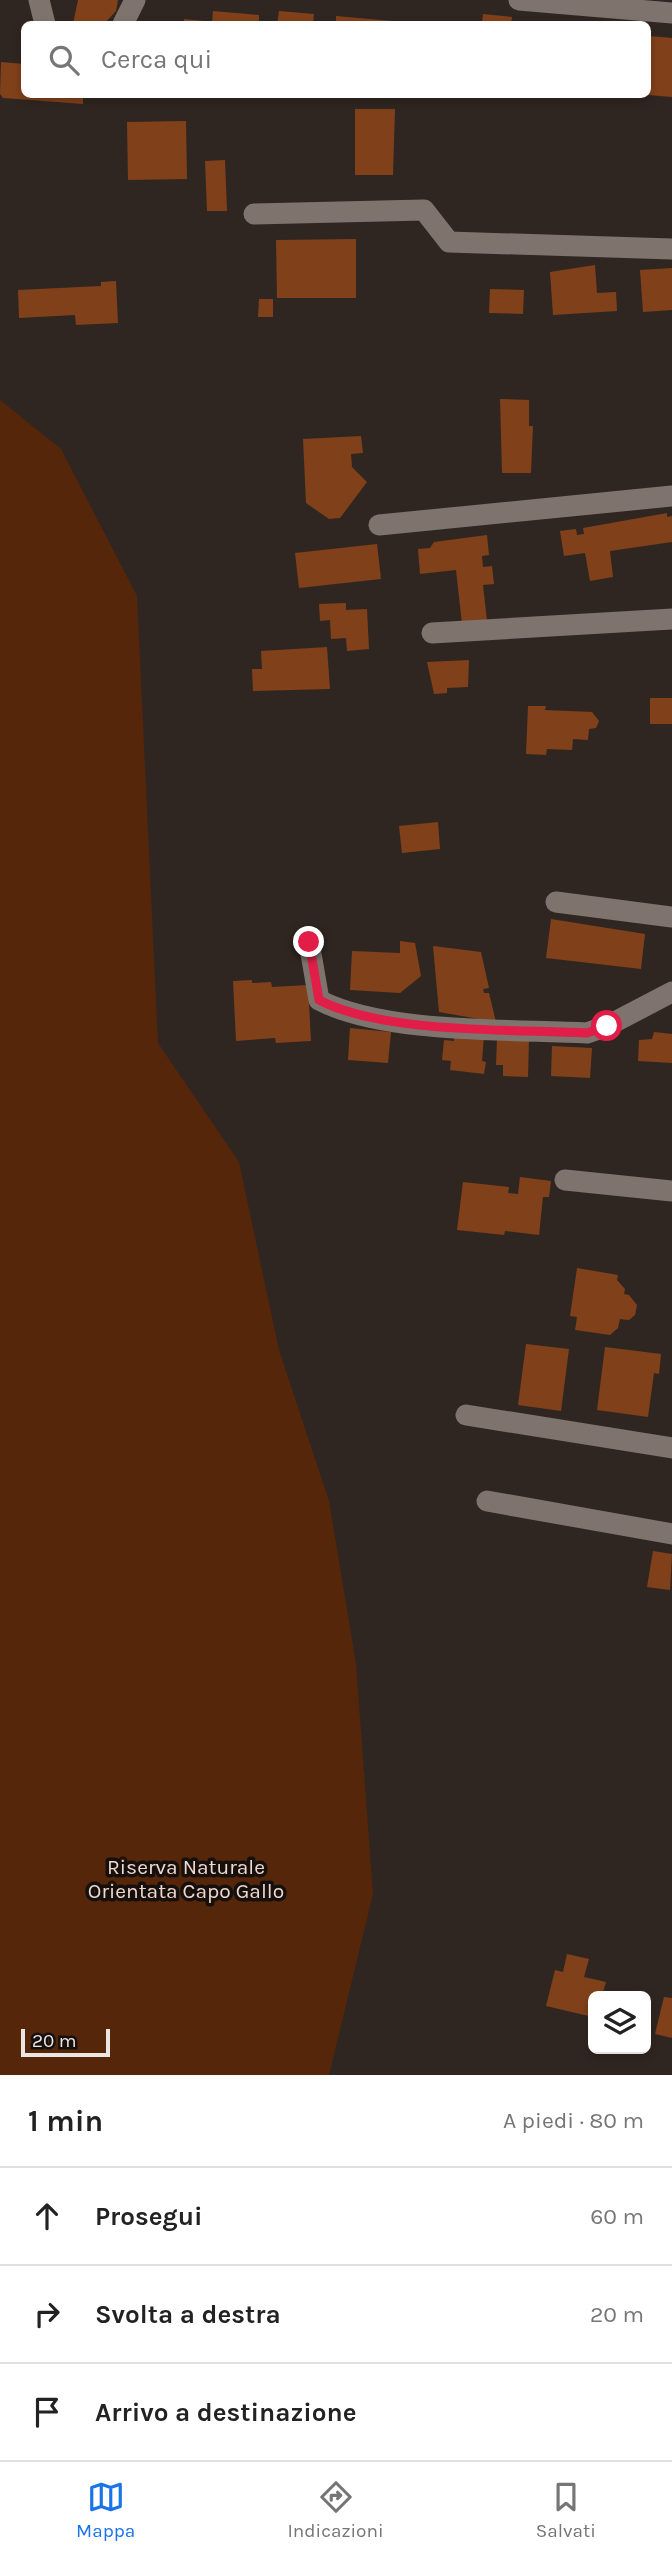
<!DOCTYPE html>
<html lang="it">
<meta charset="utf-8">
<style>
body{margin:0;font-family:Karla,sans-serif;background:#f6f6f6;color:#222}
.controls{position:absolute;right:21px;bottom:21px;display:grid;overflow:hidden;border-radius:10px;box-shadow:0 4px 10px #0003}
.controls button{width:63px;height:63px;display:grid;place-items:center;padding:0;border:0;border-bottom:2px solid #e0e0e0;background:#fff;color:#222;font:35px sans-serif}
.scale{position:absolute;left:21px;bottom:18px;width:89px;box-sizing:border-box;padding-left:7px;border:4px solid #ece5e2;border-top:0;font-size:19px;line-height:24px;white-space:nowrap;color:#ece5e2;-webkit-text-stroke:5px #15100e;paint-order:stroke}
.stop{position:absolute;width:21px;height:21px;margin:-16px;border:5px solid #e11d48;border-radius:50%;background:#fff}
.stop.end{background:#e11d48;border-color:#fff;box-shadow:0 2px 7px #0008}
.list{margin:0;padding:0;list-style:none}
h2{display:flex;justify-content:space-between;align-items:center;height:91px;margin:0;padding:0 28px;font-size:30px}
h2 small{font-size:23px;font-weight:400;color:#767676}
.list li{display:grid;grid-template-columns:46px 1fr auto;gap:21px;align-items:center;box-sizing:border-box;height:98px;padding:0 28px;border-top:2px solid #e0e0e0}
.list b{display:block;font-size:26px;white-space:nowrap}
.list em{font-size:23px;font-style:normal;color:#767676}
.icon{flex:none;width:38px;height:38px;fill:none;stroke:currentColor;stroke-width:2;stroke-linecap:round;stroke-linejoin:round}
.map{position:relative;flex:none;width:672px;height:2075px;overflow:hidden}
.search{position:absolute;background:#fff;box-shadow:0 4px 10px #0003;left:21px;right:21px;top:21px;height:77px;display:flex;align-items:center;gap:18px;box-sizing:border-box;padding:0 24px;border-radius:10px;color:#767676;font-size:26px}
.sheet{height:385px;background:#fff}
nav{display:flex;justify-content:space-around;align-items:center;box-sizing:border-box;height:98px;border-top:2px solid #e0e0e0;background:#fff;font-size:19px;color:#767676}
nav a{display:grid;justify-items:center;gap:4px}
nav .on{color:#1a73e8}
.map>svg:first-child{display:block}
.green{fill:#55260a}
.building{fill:#80401a}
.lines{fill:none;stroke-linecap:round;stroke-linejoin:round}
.street{stroke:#7f736d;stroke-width:21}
.route{stroke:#e11d48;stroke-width:9}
.labels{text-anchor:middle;stroke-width:7;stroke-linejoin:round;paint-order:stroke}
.park-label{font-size:21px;fill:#f1d8cc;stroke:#15100e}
</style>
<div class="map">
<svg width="672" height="2075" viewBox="0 0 672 2075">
<rect width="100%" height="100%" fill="#302621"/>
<path class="green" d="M0,400l61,49 76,147 21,447 81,119 40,188 50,151 27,163 17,230 -44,181h-329z"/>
<g class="building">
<path d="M78,0h40l-2,11 -12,13h-31z"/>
<path d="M213,11l46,4v9h-47z"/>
<path d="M279,11l35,3 -1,10h-36z"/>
<path d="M483,14l29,3 -1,7h-29z"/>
<path d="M336,16l68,6v2h-68z"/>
<path d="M184,19l20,2v3h-20z"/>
<path d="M649,36l23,2v59l-24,-2z"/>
<path d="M1,62l23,2v30h59v10l-80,-6 -3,-4z"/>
<path d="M355,109h40l-2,66h-38z"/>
<path d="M186,121l1,58 -59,1 -1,-58z"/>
<path d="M225,160l2,51h-20l-2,-50z"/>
<path d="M356,239v59h-79l-1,-58z"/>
<path d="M595,265l2,28 19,-1 1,19 -64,4 -3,-43z"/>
<path d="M672,268v42l-29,2 -3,-42z"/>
<path d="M116,281l2,42 -42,2 -1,-10 -56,3 -1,-28 83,-4v-4z"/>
<path d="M490,289l34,1 -1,24 -34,-1z"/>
<path d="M259,299h14v18h-15z"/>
<path d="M500,399l29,1v26h4l-2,47h-29z"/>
<path d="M361,436l2,17 -12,1 1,13 15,15 -27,36 -11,1 -23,-16 -3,-64z"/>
<path d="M667,513v4l5,-1v26l-62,9 3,26 -23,4 -5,-28 -21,3 -4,-25 16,-2 1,6 7,-1 -1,-6z"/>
<path d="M487,535l2,20 -7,1 1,11 9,-1 2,18 -11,1 4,36 -25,3 -6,-54 -36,4 -2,-25 12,-1 4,-6z"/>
<path d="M377,544l4,35 -82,9 -4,-35z"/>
<path d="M346,603v7l21,-1 2,40 -22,2 -1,-13 -15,1 -1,-19 -10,1 -1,-17z"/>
<path d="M327,647l3,42 -77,2 -1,-22h10l-1,-18z"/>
<path d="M469,660l-1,27 -21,1v5l-13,1 -7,-32z"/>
<rect x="650" y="698" width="22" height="26"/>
<path d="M528,706h18l-1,4 47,2 7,9 -3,7 -7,1 -1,11 -15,-1 -1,11 -25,-1 -1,6 -20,-1z"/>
<path d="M438,822l2,27 -38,4 -3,-27z"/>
<path d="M551,919l94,15 -4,35 -95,-11z"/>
<path d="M400,941l15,2 6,33 -21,17 -50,-3 2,-39 48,2z"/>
<path d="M433,946l48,6 8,36 -6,1 1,4h5l7,29 -57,-10z"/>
<path d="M252,980v3l19,-1 1,5 36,-2 3,56 -35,2 -1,-5 -39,3 -3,-60z"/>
<path d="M350,1028l41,4 -3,31 -40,-3z"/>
<path d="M654,1032l18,2v29l-34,-2 1,-21 13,-1z"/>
<path d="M454,1033l30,3 -2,25 4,1 -2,12 -34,-4 1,-9 -9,-1 2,-20 10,1z"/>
<path d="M497,1038l32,1 -1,38 -25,-1v-11h-7z"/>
<path d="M552,1046l40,2 -2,30 -39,-2z"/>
<path d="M520,1177l31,4 -2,16h-6l-4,38 -34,-4 -1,4 -47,-5 6,-48 46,5 -1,6 10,1z"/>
<path d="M577,1268l41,7 -1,5 8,9 -1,5 5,1 8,10 -2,10 -6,5 -9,-1 -2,9 -8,7 -35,-5 2,-13 -7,-1z"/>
<path d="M526,1344l43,5 -8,62 -43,-6z"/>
<path d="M605,1347l56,7 -2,20 -5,-1 -6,44 -51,-7z"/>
<path d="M653,1551l19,3 -2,36 -23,-3z"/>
<path d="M567,1954l22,5 -5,18 22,5 -4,14h-9v21l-47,-11 9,-36 8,2z"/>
<path d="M664,1997l8,1v40l-17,-4z"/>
</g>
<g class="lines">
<g class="street">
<path d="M39,0l6,24"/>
<path d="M519,0l153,13"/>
<path d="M123,24l12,-24"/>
<path d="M254,214l170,-4 25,32 223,7"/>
<path d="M379,525l293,-29"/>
<path d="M432,633l240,-14"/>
<path d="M556,902l116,15"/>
<path d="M309,942l10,58c65,34 192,29 268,33l20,-7 65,-34"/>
<path d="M565,1180l107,11"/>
<path d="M466,1415l206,33"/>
<path d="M487,1501l185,33"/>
</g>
</g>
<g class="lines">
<path class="route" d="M309,942l10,58c66,34 192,29 268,33l20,-7"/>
</g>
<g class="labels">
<g class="park-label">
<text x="186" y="1874">Riserva Naturale<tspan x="186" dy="24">Orientata Capo Gallo</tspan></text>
</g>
</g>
</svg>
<div class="controls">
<button><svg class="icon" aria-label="layers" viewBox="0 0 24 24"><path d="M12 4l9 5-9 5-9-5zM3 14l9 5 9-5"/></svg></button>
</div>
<div class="scale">20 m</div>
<div class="stop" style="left:607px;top:1026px"></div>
<div class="stop end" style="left:309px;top:942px"></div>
<div class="search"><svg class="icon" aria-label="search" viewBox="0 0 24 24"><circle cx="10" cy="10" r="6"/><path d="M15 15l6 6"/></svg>Cerca qui</div>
</div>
<section class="sheet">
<h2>1 min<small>A piedi · 80 m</small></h2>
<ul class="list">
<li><svg class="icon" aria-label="ahead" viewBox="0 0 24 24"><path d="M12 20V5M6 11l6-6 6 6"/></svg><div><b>Prosegui</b></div><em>60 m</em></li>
<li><svg class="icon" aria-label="right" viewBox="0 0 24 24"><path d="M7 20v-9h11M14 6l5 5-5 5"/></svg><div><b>Svolta a destra</b></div><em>20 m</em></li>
<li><svg class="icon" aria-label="arrive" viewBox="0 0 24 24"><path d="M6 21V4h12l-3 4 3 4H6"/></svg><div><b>Arrivo a destinazione</b></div></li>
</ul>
</section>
<nav>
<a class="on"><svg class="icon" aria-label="map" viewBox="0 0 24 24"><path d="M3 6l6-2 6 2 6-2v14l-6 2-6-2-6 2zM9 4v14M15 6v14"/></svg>Mappa</a>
<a><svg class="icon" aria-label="directions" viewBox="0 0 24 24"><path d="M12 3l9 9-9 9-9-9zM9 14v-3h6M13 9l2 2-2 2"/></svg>Indicazioni</a>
<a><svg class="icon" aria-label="saved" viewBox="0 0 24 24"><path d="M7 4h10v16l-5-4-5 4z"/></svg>Salvati</a>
</nav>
